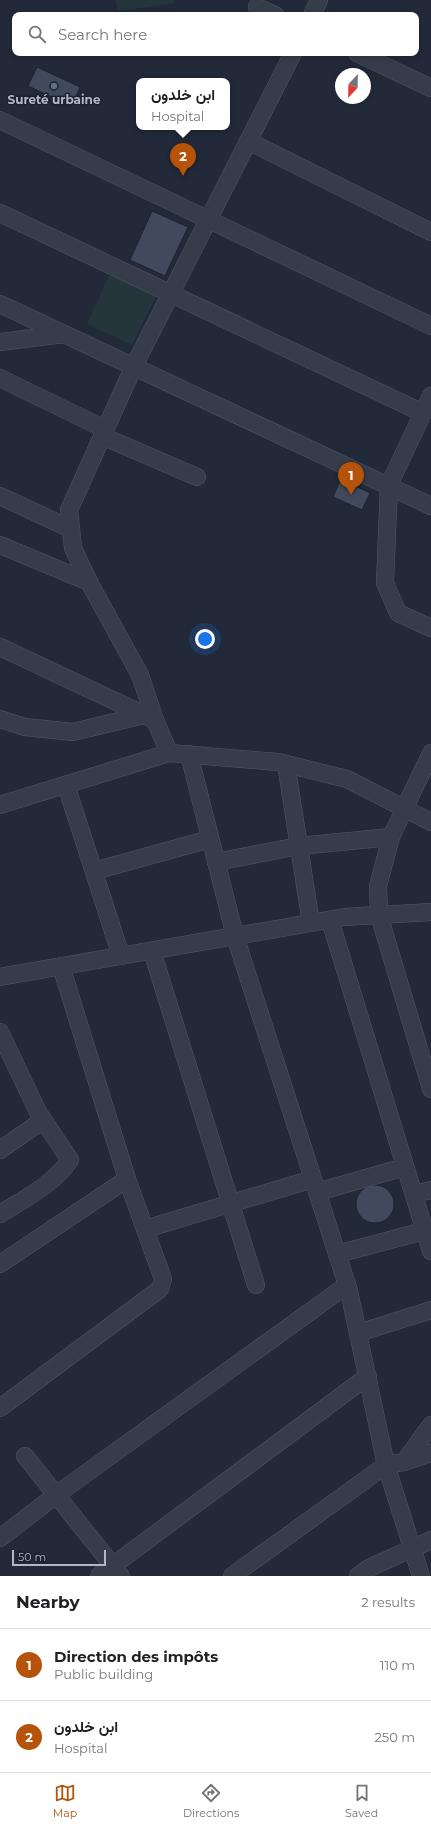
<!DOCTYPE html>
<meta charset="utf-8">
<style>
body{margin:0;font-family:Montserrat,Vazirmatn,sans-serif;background:#f2f2f2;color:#202124}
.compass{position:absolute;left:335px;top:68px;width:36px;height:36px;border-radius:50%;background:#fff;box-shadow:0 2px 6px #0003;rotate:202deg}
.scale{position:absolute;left:12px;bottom:10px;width:94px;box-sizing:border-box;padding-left:4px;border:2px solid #b1b7c6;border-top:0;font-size:11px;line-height:14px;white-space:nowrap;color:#b1b7c6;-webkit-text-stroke:3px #1b212f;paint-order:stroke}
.you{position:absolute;left:205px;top:639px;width:14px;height:14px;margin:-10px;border:3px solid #fff;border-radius:50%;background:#1a73e8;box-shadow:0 0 0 6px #1a73e833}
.badge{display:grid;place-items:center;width:26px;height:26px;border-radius:50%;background:#b45309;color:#fff;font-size:13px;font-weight:700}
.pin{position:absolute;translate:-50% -33px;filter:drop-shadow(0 1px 2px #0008)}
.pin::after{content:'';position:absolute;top:21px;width:14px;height:12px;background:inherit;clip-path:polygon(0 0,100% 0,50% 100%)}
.popup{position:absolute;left:136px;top:78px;width:94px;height:52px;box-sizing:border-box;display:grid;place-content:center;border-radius:8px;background:#fff;filter:drop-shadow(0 1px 3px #0005);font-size:13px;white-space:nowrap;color:#757577}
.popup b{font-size:15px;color:#202124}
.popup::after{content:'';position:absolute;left:50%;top:100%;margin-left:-8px;border:8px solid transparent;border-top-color:#fff}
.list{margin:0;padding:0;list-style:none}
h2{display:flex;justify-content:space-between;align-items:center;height:52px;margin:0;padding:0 16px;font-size:17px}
h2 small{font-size:13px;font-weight:400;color:#757577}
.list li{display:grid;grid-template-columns:26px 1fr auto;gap:12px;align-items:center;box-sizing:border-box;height:72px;padding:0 16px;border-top:1px solid #e0e0e0}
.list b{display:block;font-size:15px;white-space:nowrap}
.list p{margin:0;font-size:13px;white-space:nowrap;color:#757577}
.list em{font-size:13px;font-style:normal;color:#757577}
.icon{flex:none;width:22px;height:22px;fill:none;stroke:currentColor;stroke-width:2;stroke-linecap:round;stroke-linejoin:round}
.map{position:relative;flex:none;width:431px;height:1576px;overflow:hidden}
.search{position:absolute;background:#fff;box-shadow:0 2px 6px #0003;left:12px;right:12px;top:12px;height:44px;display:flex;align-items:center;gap:10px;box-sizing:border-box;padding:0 14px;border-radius:8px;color:#757577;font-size:15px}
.sheet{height:196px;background:#fff}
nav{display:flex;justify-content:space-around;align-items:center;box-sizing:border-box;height:56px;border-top:1px solid #e0e0e0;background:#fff;font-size:11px;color:#757577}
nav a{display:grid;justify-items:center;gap:2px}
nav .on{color:#b45309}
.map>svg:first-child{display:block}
.green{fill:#24363b}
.building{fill:#41495c;stroke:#1d2331}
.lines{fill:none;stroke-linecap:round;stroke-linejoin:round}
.minor-casing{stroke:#515765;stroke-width:18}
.minor{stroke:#363c4a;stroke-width:17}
.service-dot{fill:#5c6f8a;stroke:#1b212f;stroke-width:1.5}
.labels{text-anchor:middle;stroke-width:3;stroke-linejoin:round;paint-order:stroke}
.poi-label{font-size:12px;font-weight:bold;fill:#b1b7c6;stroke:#1b212f}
</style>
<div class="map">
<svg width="431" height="1576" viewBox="0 0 431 1576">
<rect width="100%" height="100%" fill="#222a3a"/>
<g class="green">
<path d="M116,0h59v3l-57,8z"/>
<path d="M110,274l46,22 -24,49 -45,-21z"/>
</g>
<g class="building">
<path d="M37,67l43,20 -8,19 -44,-20z"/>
<path d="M152,211l36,16 -23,49 -35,-16z"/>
<path d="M341,479l29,14 -8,17 -29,-13z"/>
<circle cx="375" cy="1204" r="19"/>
</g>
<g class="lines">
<g class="minor-casing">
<g id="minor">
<path d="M257,7l18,8"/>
<path d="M312,15l7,-15"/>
<path d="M357,53l74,35"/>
<path d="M0,120l431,206"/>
<path d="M248,141l183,91"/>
<path d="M0,213l423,200"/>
<path d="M0,304l431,202"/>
<path d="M0,342l64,-8"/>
<path d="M0,378l105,51"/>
<path d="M431,396l-42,89 -4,98 13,30 33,15"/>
<path d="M102,436l95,41"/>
<path d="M0,496l71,33"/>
<path d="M0,545l89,37"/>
<path d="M0,647l155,73"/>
<path d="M0,719l25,8 48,5 71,-17"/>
<path d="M169,753l-14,-33 -15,-45 -51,-93 -16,-34 -4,-38 65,-144 159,-313"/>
<path d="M431,753l-40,84 -13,49 1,29 52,174"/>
<path d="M189,754l46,182 114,355 37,174 35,111"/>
<path d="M286,764l25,159"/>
<path d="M66,785l55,171"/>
<path d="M0,805l169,-52 109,9 69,17 84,43"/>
<path d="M216,862l83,-16 92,-9"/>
<path d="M94,871l116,-32"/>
<path d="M330,920l101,331"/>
<path d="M152,951l104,334"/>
<path d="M0,977l345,-60 86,-5"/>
<path d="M0,1032l38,80 32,48c-16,24 -46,39 -70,54"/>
<path d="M0,1150l43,-30"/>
<path d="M317,1192l88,-25"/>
<path d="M414,1194l17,-4"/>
<path d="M145,1229l168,-50"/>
<path d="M337,1254l87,-23"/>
<path d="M0,1264l127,-85"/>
<path d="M358,1333l73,-23"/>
<path d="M0,1408l160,-119 3,-10 -36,-100 -66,-213"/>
<path d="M25,1456l96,120"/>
<path d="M404,1462l27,-9"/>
<path d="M0,1538l56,-43 291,-210"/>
<path d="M99,1576l269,-200"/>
<path d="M232,1576l154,-111 18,-3 27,-37"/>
<path d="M358,1576l11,-8 62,-28"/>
</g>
</g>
<use href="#minor" class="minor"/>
</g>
<circle class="service-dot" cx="54" cy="86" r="4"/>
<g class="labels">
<g class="poi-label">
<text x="54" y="104">Sureté urbaine</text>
</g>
</g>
</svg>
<svg class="compass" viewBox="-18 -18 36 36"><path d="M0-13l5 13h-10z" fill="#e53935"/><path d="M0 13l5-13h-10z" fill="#757577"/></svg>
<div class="scale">50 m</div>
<div class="you"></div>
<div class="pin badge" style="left:351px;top:495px">1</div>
<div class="pin badge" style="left:183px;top:176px">2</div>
<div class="popup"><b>ابن خلدون</b>Hospital</div>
<div class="search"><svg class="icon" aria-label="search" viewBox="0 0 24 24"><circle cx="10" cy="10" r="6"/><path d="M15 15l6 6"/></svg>Search here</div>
</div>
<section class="sheet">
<h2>Nearby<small>2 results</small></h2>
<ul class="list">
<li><span class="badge">1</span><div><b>Direction des impôts</b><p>Public building</p></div><em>110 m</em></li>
<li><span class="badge">2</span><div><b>ابن خلدون</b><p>Hospital</p></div><em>250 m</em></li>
</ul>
</section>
<nav>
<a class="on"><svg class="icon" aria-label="map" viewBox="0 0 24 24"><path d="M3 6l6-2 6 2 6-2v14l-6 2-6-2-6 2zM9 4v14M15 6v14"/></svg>Map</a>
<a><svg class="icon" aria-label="directions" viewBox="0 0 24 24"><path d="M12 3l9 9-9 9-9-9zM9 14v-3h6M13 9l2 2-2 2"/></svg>Directions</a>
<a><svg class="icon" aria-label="saved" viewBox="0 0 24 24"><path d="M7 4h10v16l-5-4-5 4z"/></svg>Saved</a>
</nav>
